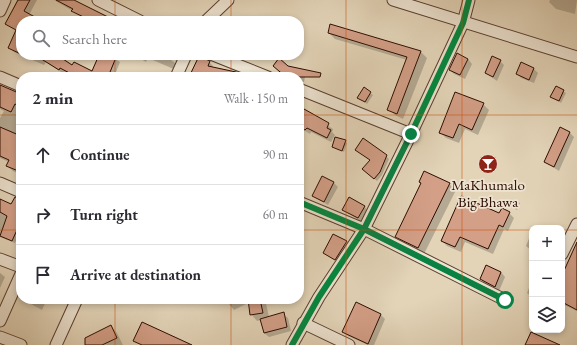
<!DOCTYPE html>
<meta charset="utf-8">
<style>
body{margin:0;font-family:"EB Garamond",serif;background:#f7f7f7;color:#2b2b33}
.controls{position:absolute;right:12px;bottom:12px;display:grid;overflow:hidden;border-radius:8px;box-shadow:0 2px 6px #0003}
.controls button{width:36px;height:36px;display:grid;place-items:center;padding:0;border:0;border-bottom:1px solid #e1e1e2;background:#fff;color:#2b2b33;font:20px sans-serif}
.stop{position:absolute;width:12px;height:12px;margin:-9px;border:3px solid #0b8043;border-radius:50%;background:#fff}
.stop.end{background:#0b8043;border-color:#fff;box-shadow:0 1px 4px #0008}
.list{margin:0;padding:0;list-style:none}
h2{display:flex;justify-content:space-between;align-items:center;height:52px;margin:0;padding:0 16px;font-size:17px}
h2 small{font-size:13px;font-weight:400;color:#7c7c81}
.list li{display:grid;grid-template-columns:26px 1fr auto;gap:12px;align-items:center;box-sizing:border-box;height:60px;padding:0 16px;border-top:1px solid #e1e1e2}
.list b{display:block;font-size:15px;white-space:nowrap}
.list em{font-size:13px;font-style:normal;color:#7c7c81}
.icon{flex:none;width:22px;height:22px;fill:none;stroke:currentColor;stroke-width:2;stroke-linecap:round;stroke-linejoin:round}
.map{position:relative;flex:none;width:577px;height:345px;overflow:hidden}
.search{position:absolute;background:#fff;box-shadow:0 2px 6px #0003;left:16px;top:16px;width:288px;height:44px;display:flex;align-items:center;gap:10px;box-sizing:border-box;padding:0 14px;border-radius:16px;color:#7c7c81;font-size:15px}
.panel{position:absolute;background:#fff;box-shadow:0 2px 6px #0003;left:16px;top:72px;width:288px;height:232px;border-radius:16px}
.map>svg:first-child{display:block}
.shadow{fill:#0003}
.building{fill:#d39f87;stroke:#2d0c01}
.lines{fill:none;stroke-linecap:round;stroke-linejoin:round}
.street-casing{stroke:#5a3e2f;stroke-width:13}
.street{stroke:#ede3d1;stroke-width:11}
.cycleway-casing{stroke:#ede3d1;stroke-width:8}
.cycleway{stroke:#00873e;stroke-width:6}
.route{stroke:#0b8043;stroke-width:5}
.grid{fill:none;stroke:#cc4d0a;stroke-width:1;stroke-opacity:0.55}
.labels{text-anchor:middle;stroke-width:3.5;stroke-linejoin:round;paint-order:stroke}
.poi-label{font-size:15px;fill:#2d0c01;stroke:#ede3d1}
</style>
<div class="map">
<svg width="577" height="345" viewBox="0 0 577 345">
<rect width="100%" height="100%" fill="#e3d4b8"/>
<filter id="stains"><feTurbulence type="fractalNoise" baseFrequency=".005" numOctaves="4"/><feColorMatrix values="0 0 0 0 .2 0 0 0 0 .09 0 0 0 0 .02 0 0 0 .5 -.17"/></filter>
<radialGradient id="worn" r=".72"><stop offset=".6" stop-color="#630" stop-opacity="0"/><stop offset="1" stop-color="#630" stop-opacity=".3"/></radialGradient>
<g class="shadow">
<path d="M17,0h20l-8,15 9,6h-17v34h27l45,18 7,-18h9l11,7 -6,15h-40l-9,-5 -1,2 -18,-12 -2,3 -30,-13 -4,-4 7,-17 -11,-8z"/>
<path d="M54,0h18l44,21 1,-2 4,2h-31z"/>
<path d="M550,0h27l-2,14 -19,-5 -7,-7z"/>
<path d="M223,16l13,5h-18z"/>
<path d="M331,26l90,26 6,6 -24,61 -8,-4 -6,-6 18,-49 -72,-21 -6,-6z"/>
<path d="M134,55h40l-3,5 8,6 -3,4 -28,-12 -2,4z"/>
<path d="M468,59l4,5 -7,15 -11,-5 -4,-4z"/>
<path d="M500,61l4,4 -7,16 -11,-8z"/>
<path d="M209,62l4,4 -1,2 22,9h-49l2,-3 4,2z"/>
<path d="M522,63l12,6 4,4 -4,10 -13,-5 -4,-5z"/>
<path d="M287,67l19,5 -2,10 -5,-1v-4h-12z"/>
<path d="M0,86l21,8v81l-8,-4 -6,-5 2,-4 -9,-4v-40l4,-7 -4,-2z"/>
<path d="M556,88l10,5 -5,10 -9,-6z"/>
<path d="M364,89l9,6 -6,9 -7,-5z"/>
<path d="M483,104l6,6 -11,25 -13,-6 -6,14 -13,-5 -6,-6z"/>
<path d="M304,110l29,19 -1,3 3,3 -4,7 -20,-10 -1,2 -11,-7v-8z"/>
<path d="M570,133l4,4 -15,34 -14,-9z"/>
<path d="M345,141l2,2 -3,9 -11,-5z"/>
<path d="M359,152l27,4 3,3 -7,16 -5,6 -11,-9 4,-12z"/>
<path d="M333,182l5,5 -10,18 -15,-9z"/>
<path d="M420,182l29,2 7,6 -32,64 -22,-11 -6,-7 26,-52z"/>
<path d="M299,187l5,3 -4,6h-1z"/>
<path d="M511,199l9,4 -3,7 -9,-5z"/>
<path d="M0,200l11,5 10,-5v30l-6,13 -15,-6z"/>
<path d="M364,206l4,5 -6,11 -19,-12z"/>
<path d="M509,213l5,5 -6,13 -4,-2 -11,25 -28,-12 -4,10 -14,-6 -5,-5 58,-26z"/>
<path d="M532,231v20l-6,-5z"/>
<path d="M346,242l4,4 -10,17 -16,-11z"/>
<path d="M577,243v68l-15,-7v-27z"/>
<path d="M501,272l4,5 -6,14 -14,-7 -4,-5z"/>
<path d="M0,273l5,4 -5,11z"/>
<path d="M531,283h1v14l-5,-4z"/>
<path d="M26,299h21l-5,11 -11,-6z"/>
<path d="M225,299h40l4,18 14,-3 5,4 3,13 -22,6 -5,-4 -3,-13 -4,1 -6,-7 -1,-12 -16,8z"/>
<path d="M356,304l25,11 4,4 -11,26h-6l-20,-9 -5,-4z"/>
<path d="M110,326l7,7 6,12h-37z"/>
</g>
<g class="building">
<path d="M18,0h12l-6,11 18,10h-21v33l-13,-6 8,-18 -11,-6z"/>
<path d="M56,0h18l42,21h-24l-21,-10 2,-2z"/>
<path d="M330,24l91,27 -24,63 -10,-4 20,-53 -79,-24z"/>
<path d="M457,53l11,6 -8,16 -11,-5z"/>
<path d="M35,55h22l15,10 2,-3 18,9 7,-16h18l-9,22h-31l-17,-9 -1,2z"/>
<path d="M199,56l11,5 -2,5 28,6 5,2v3h-52z"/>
<path d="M492,56l9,4 -8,17 -8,-4z"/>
<path d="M279,58l9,8 33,7 -1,4h-34l-13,-11z"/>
<path d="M521,62l13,6 -5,12 -13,-6z"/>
<path d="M0,85l21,9v13l-6,-3 -4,8 -11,-5z"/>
<path d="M556,86l8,4 -5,11 -9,-4z"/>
<path d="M364,87l7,5 -6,10 -8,-4z"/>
<path d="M455,92l29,11 -12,27 -13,-6 -6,14 -14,-5z"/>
<path d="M304,109l25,14 -2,5 4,2 -4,8 -20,-10 -2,2 -6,-3v-10z"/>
<path d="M0,127l21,9v36l-15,-6 3,-6 -9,-4z"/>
<path d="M560,127l10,5 -16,35 -10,-5z"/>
<path d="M335,137l11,3 -4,11 -10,-4z"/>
<path d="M363,138l24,17 -7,17 -6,7 -12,-10 8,-9 -15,-10z"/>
<path d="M424,171l26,12 -32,65 -23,-11 26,-54 -2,-1z"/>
<path d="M322,176l12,6 -10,20 -12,-6z"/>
<path d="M461,196l38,17 3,-5 8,4 -7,15 -4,-2 -11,24 -28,-12 -5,10 -14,-6z"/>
<path d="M15,197l6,2v22l-9,20 -12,-5 7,-20 -7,-4v-13l11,5z"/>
<path d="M349,197l16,9 -7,12 -16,-8z"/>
<path d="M333,234l14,7 -12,19 -12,-7z"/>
<path d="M577,242v68l-15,-8v-27z"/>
<path d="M486,265l15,7 -6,15 -15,-8z"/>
<path d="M248,299h12l3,14 -13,2z"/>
<path d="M356,302l25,12 -13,30 -26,-12z"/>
<path d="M284,312l3,15 -23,6 -4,-14z"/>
<path d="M142,322l50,23h-50l-9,-4z"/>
<path d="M111,325l6,13 -15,7h-17v-7z"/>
<path d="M531,332l29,13h-35z"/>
</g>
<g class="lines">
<g class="street-casing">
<g id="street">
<path d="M98,0l42,21"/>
<path d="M393,0l184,57"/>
<path d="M0,11l5,-11"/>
<path d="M206,21l22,-21"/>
<path d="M213,55l55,22"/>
<path d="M0,77l21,9"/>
<path d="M176,77l10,-22"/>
<path d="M299,89l112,45"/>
<path d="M0,183l21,9"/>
<path d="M299,202l65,27 141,71"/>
<path d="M562,254l15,-30"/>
<path d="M0,259l21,8"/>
<path d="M0,321l21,-47"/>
<path d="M303,323l46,22"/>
<path d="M0,337l21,8"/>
<path d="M56,345l21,-46"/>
<path d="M292,345l27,-48 45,-68 47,-95 52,-111 6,-23"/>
</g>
</g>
<use href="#street" class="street"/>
<g class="cycleway-casing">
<g id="cycleway">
<path d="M299,202l65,27 141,71"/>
<path d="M292,345l27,-48 45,-68 47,-95 52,-111 6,-23"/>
</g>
</g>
<use href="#cycleway" class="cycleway"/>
</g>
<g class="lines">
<path class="route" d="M411,134l-47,95 141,71"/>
</g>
<path class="grid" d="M115,0v21M231,0v21M346,0v345M462,0v345M115,55v22M231,55v22M0,115h21M299,115h278M0,230h21M299,230h233M562,230h15M115,299v46M231,299v46"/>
<defs>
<g id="bar-disc" transform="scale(1)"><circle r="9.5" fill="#8f2418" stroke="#ede3d1"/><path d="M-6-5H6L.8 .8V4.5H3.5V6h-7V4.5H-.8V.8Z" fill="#fff"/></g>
</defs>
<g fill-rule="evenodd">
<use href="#bar-disc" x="488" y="164"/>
</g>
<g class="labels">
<g class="poi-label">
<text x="488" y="190">MaKhumalo<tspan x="488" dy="17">Big Bhawa</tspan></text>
</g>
</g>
<rect width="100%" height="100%" filter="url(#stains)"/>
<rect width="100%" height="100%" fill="url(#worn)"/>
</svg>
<div class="controls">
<button>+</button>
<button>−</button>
<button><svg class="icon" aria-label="layers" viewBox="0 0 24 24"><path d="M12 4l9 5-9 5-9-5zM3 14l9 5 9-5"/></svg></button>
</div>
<div class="stop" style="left:505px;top:300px"></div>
<div class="stop end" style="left:411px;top:134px"></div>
<div class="search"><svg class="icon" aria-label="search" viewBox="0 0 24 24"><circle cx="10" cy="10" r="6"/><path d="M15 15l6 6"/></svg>Search here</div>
<section class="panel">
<h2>2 min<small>Walk · 150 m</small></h2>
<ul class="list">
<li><svg class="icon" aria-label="ahead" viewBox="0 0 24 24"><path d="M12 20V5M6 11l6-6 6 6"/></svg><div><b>Continue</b></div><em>90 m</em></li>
<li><svg class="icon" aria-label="right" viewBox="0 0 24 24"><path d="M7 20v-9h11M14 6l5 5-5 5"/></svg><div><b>Turn right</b></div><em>60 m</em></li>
<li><svg class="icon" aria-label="arrive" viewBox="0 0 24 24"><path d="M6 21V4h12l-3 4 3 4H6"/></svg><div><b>Arrive at destination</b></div></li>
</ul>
</section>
</div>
